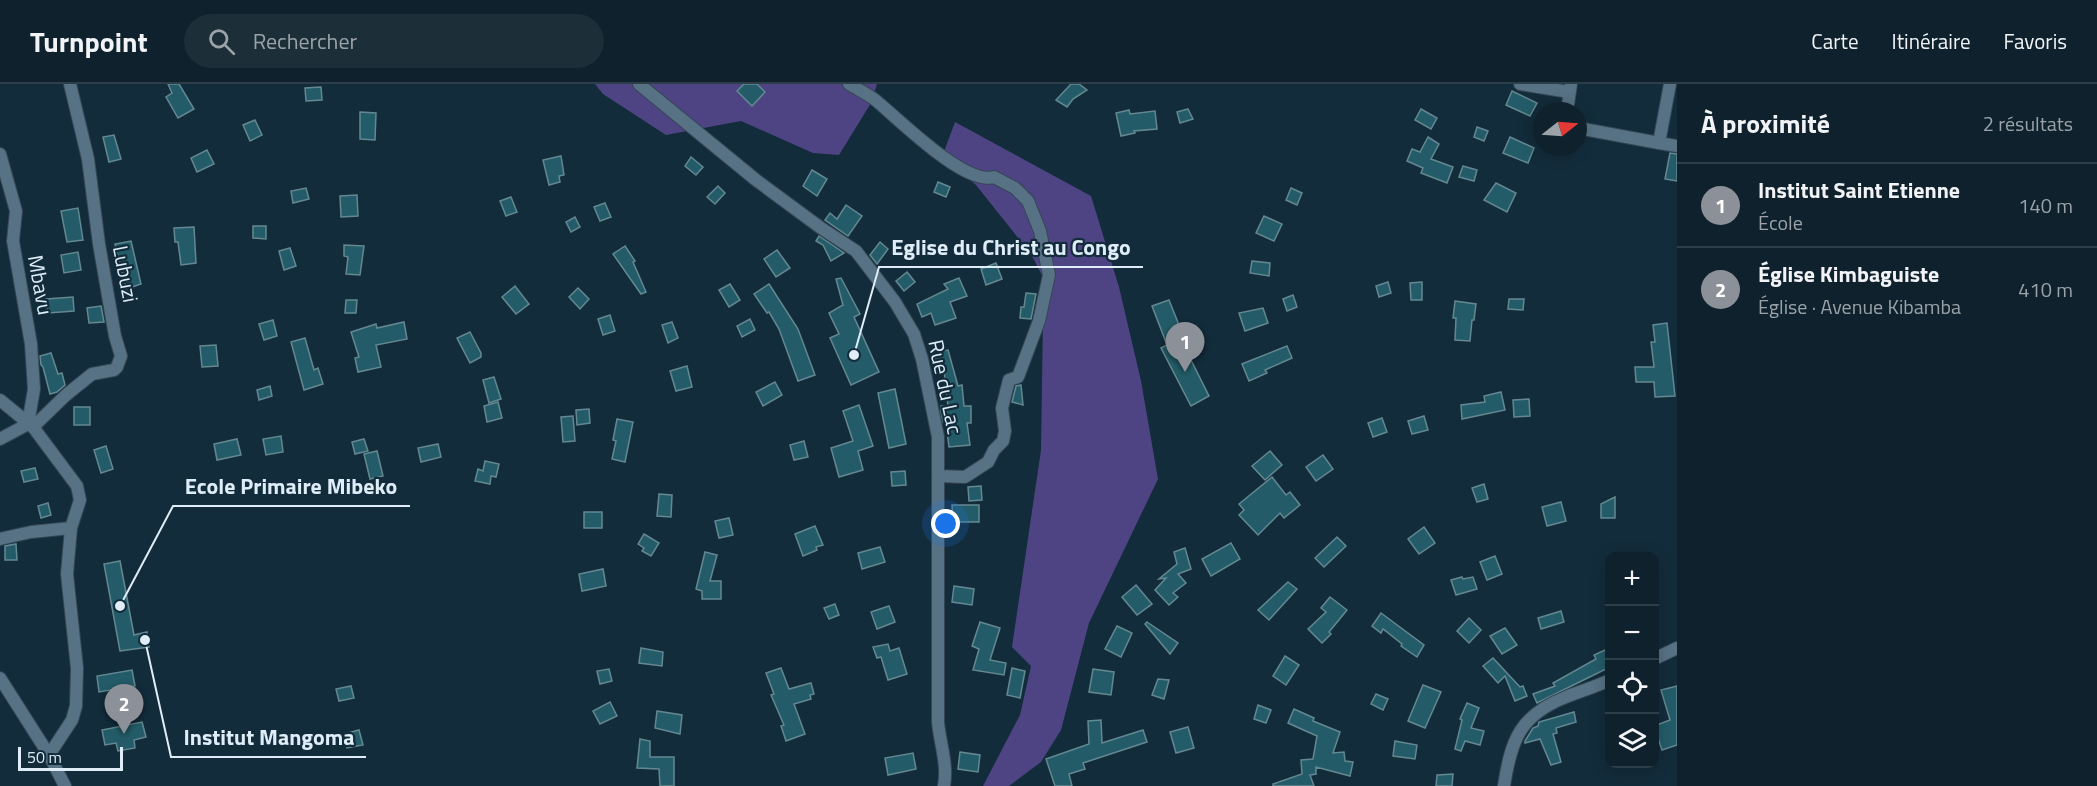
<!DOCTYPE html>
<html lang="fr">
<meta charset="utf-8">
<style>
body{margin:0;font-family:"Titillium Web",sans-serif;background:#1c2e38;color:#f1f3f6}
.controls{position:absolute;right:18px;bottom:18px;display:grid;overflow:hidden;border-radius:12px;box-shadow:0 3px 15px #0003}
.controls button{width:54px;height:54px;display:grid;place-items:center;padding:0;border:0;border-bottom:2px solid #2e3e48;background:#0e212c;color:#f1f3f6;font:30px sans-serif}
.compass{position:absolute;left:1533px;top:18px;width:54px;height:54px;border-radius:50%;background:#0e212c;box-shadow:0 3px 15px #0003;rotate:73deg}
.scale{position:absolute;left:18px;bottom:15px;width:105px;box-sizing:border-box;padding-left:6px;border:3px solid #deedf7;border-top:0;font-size:16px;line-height:21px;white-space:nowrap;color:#deedf7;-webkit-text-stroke:4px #132c3b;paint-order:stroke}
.you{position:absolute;left:946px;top:440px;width:21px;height:21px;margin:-15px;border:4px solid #fff;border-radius:50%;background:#1a73e8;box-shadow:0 0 0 9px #1a73e833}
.badge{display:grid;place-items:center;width:39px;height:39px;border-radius:50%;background:#8c9099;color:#fff;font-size:20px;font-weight:700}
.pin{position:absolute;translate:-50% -50px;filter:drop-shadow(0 2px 3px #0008)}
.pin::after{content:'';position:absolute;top:32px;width:21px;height:18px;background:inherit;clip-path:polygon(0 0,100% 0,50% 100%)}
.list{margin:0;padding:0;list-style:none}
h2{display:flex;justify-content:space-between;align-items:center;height:78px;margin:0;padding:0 24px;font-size:26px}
h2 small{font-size:20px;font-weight:400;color:#9ba3a9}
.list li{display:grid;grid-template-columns:39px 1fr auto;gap:18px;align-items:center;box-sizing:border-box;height:84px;padding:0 24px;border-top:2px solid #2e3e48}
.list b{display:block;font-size:22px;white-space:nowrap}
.list p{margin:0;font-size:20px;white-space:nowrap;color:#9ba3a9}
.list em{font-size:20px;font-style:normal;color:#9ba3a9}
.icon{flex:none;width:33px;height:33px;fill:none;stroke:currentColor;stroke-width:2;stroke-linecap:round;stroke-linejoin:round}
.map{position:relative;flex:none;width:1677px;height:702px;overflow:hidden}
header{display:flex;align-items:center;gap:36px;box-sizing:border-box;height:84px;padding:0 30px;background:#0e212c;border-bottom:2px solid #2e3e48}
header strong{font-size:28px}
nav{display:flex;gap:33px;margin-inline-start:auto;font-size:21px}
.search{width:420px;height:54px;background:#1c2e38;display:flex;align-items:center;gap:15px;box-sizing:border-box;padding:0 21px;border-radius:33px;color:#9ba3a9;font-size:22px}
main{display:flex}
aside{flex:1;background:#0e212c}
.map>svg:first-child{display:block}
.green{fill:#4e4483}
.building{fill:#235c68;stroke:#648891;stroke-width:1.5}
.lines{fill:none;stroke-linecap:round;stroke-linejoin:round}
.minor-casing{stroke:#354755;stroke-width:14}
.minor{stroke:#577284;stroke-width:12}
.labels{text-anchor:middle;stroke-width:4.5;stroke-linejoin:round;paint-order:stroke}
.street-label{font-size:21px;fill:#deedf7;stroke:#132c3b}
.leader{fill:none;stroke:#deedf7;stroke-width:2}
.callout-dot{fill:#deedf7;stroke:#132c3b;stroke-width:2}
.callout-label{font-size:22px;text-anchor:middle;font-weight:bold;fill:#deedf7;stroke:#132c3b;stroke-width:4.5;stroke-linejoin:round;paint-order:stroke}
</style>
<header>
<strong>Turnpoint</strong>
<div class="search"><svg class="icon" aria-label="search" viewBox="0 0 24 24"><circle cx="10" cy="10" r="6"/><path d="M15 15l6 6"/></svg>Rechercher</div>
<nav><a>Carte</a><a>Itinéraire</a><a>Favoris</a></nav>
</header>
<main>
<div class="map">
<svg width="1677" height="702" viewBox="0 0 1677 702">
<rect width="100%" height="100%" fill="#132c3b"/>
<g class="green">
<path d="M595,0h282l-6,19 -32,52 -26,-2 -72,-32 -75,14 -63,-41z"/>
<path d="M955,38l136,74 28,91 22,94 17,98 -69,144 -28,107 -20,32 -32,24h-26l37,-71 11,-49 -19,-19 29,-197 2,-133 6,-28 -18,-35 -55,-69 -34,-28z"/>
</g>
<g class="building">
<path d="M168,0h11l15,25 -16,9 -12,-21 6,-4z"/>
<path d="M744,0h13l8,8 -13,14 -15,-15z"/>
<path d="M1071,0h8l8,6 -14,9 -6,8 -11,-7z"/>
<path d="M321,3l1,13 -16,1 -1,-13z"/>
<path d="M1512,7l25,12 -7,13 -24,-11z"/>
<path d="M1188,25l5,10 -13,4 -3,-11z"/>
<path d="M1421,25l16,9 -6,11 -16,-9z"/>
<path d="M1129,26l1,4 25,-3 2,18 -23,2 1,2 -14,3 -5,-23z"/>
<path d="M360,28l16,1 -1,27 -15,-1z"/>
<path d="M255,36l7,15 -12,6 -7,-16z"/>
<path d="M1477,43l11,4 -4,10 -10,-4z"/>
<path d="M114,51l7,24 -12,3 -6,-25z"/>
<path d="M1428,53l11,7 -8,15 22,8 -6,16 -26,-10 2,-5 -16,-7 5,-12 8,3z"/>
<path d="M1510,53l24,11 -6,15 -25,-10z"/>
<path d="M207,66l7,14 -17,8 -6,-14z"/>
<path d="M1670,69l7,1v27l-12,-2z"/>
<path d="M561,72l3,19 -5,1 1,6 -11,3 -6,-25z"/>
<path d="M691,73l12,10 -7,8 -11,-9z"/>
<path d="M1463,82l14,4 -3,11 -15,-4z"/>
<path d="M812,86l15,9 -10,17 -14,-10z"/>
<path d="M938,98l12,5 -4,10 -12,-5z"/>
<path d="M1496,99l20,10 -9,19 -23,-12z"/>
<path d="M718,102l7,7 -10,11 -8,-7z"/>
<path d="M306,104l3,11 -16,4 -2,-12z"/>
<path d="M1291,104l11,5 -5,12 -11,-5z"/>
<path d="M357,111l1,21 -17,1 -1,-21z"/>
<path d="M511,113l6,15 -11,4 -6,-15z"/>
<path d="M605,119l6,14 -11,4 -6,-14z"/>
<path d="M846,121l16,11 -14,20 -23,-16 5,-7 7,6z"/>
<path d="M78,124l5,32 -16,2 -6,-31z"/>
<path d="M1264,132l18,8 -8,17 -18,-8z"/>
<path d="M575,133l5,10 -9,5 -5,-10z"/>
<path d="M253,142h13v13l-13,-1z"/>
<path d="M194,143l2,36 -15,2 -3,-23h-3l-1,-14z"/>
<path d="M819,152l25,17 -13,8 -8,-16 -7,-4z"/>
<path d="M131,157l10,43 -15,5 -11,-45z"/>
<path d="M880,158l8,7 -11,15 -7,-9z"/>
<path d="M344,161l20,1 -4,29 -14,-1 2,-17 -4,-1z"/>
<path d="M625,162l10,15 -2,1 13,30 -5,2 -28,-40z"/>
<path d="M290,164l6,18 -12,4 -5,-19z"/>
<path d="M777,166l13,18 -14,9 -12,-18z"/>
<path d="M78,168l3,18 -17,3 -3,-18z"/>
<path d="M1252,177l18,2 -1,13 -19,-3z"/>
<path d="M996,179l6,16 -16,6 -5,-16z"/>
<path d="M907,188l8,10 -11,9 -8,-10z"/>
<path d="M841,194l19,36 -6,3 25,55 -28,13 -21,-47 9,-4 -10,-21 14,-8 -7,-26z"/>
<path d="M959,194l8,18 -17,6 6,16 -21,7 -4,-12 -9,4 -5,-13 31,-15 -4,-5z"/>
<path d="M1388,198l3,11 -12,4 -3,-11z"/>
<path d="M1422,198v18h-11l-1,-17z"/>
<path d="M730,200l10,16 -11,7 -10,-17z"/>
<path d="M769,200l29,45 17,46 -17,6 -19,-52 -10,-17 -2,1 -13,-19z"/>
<path d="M515,202l14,18 -13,10 -14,-17z"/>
<path d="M578,204l11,11 -9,10 -11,-12z"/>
<path d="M1026,209l10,1 -5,25 -11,-1 1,-11h3z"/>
<path d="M1293,211l4,12 -10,4 -4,-12z"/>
<path d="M73,213l1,14 -26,2 -2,-14z"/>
<path d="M1509,215h15l-1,11 -15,-1z"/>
<path d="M346,216h11l-1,13h-11z"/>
<path d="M1169,216l14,35 -4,1 30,60 -18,10 -30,-58 6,-3 -15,-39z"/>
<path d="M1455,217l21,3 -2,16h-2l-2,21 -15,-1 1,-22h-3z"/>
<path d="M101,222l3,16 -15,1 -2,-15z"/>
<path d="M1263,224l5,15 -23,8 -6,-18z"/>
<path d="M610,231l5,16 -12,4 -5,-16z"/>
<path d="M750,235l5,11 -13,7 -5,-11z"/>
<path d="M273,236l4,16 -13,4 -5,-16z"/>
<path d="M404,238l3,17 -31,6 5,22 -23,5 -3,-14 4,-1 -8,-25 25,-8 1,4z"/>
<path d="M672,238l6,16 -10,5 -6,-18z"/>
<path d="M1667,239l8,73 -20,1 -1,-15h-18l-1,-15h19l-3,-25h4l-2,-17z"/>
<path d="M470,248l11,21v4l-11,6 -13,-25z"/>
<path d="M305,254l9,32 4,-2 5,16 -19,6 -13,-48z"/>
<path d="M216,261l2,21 -16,1 -2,-21z"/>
<path d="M1287,262l5,12 -27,12 2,3 -18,8 -7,-17z"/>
<path d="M948,266l10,36 4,-1 2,21h7v17h-4l3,22 -21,2 -3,-24 -3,-1 -2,-10v-6h7l-4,-36 -5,1 -4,-14 7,-2v-4z"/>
<path d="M51,269l7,21 4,-1 3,12 -8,7 -7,2 -7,-27 -2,-2 -1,-9z"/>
<path d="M687,282l5,21 -16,4 -6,-20z"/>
<path d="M494,293l7,22 -12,4 -6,-23z"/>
<path d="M775,298l7,13 -19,11 -7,-14z"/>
<path d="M1021,301l2,20 -11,-3 4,-16z"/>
<path d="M270,302l2,10 -13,4 -2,-10z"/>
<path d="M895,305l11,55 -17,4 -11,-55z"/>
<path d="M1501,308l4,18 -43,9 -1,-14 24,-3 -1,-6z"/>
<path d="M1529,315l1,17 -16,1 -1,-17z"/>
<path d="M498,318l4,16 -15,4 -3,-16z"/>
<path d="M859,321l14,41 -15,5 5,19 -24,7 -8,-29 22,-7 -10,-30z"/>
<rect x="74" y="323" width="16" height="18"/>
<path d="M589,325l1,14 -13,2 -1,-15z"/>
<path d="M573,332l2,25 -12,1 -2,-25z"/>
<path d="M1424,332l4,14 -16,4 -4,-13z"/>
<path d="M1382,334l5,14 -14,5 -5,-14z"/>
<path d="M617,335l16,3 -8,40 -13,-3 4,-18 -3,-1z"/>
<path d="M281,352l2,16 -17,3 -3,-16z"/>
<path d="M237,355l4,16 -24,5 -3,-16z"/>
<path d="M364,355l4,12 -13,3 -3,-12z"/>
<path d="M804,357l4,16 -14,3 -4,-15z"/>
<path d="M438,360l3,13 -20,5 -3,-14z"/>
<path d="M106,362l7,23 -12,4 -7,-23z"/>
<path d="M377,367l6,25 -13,3 -6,-25z"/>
<path d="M1270,367l12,14 -17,15 -13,-14z"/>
<path d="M1323,371l10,14 -17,12 -10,-14z"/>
<path d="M485,377l14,3 -3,13 -5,-1 -1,8 -15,-3 3,-12 5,2z"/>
<path d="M35,384l3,11 -14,3 -3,-11z"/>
<path d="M905,387l1,14 -14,1 -1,-14z"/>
<path d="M1272,393l14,18 4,-3 10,13 -16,13 -4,-5 -22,22 -19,-20 5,-5 -5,-6z"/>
<path d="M1484,400l4,15 -11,3 -5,-14z"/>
<path d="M981,402l1,14 -13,1 -1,-14z"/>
<path d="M659,410l13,1 -1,22 -14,-1z"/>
<path d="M1615,413v21h-14v-14z"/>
<path d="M1561,418l5,19 -19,5 -5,-19z"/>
<path d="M48,419l3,12 -10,3 -3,-12z"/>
<path d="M952,421h27v17h-26z"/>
<rect x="584" y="428" width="18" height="16"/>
<path d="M729,434l4,17 -14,3 -4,-17z"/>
<path d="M815,442l8,19 -7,2 1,3 -14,6 -8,-22z"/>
<path d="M1424,443l11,16 -16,11 -11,-15z"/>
<path d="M644,450l15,9 -8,13 -9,-5 2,-3 -6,-4z"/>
<path d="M1337,453l9,9 -22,21 -9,-9z"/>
<path d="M1231,459l9,16 -29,17 -9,-17z"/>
<path d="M16,460l1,16h-12v-14z"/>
<path d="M880,463l5,15 -23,7 -4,-16z"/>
<path d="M1185,464l6,21 -13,5 8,9 -13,10 5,4 -9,8 -14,-15 11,-12 -7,1 18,-15 -3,-12z"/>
<path d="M705,468l12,3 -7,26h11v18h-19v-8l-6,-2z"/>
<path d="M1495,472l7,18 -15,6 -7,-18z"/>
<path d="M120,477l14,74 13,-3 2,15 -29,4 -16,-87z"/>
<path d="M603,485l3,17 -24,5 -3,-17z"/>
<path d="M1462,493l1,2 10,-2 4,12 -21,6 -5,-15z"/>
<path d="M1288,498l9,7 -28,31 -11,-10z"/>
<path d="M1136,501l16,19 -15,11 -15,-18z"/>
<path d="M954,502l20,3 -2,16 -20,-3z"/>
<path d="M1330,513l17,13 -18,22 2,2 -9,9 -14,-14 18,-17 -5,-4z"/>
<path d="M835,520l4,11 -10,4 -5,-11z"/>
<path d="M889,522l6,16 -18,7 -6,-17z"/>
<path d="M1561,527l3,11 -23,7 -3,-11z"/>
<path d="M1381,529l43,32 -7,12 -16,-11 1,-2 -19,-15 -2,4 -9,-7z"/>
<path d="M1469,534l12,12 -12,13 -12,-12z"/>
<path d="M980,538l20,6 -10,32 16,3 -2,12 -31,-5 6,-21 -7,-3z"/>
<path d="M1147,538l31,21 -8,11 -25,-30z"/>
<path d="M1117,542l15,7 -11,24 -16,-8z"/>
<path d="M1505,544l12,17 -15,9 -12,-18z"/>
<path d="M888,560l2,7 9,-3 8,26 -19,6 -7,-23 -4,1 -4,-11z"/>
<path d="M641,564l22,4 -1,14 -23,-3z"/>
<path d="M1605,566l5,10v7l-73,36 -4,-9 22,-8 -2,-3 43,-24 -2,-4z"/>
<path d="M1285,572l14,9 -13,20 -13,-9z"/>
<path d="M1493,574l27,29 3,-1 4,10 -12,5 -10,-25 -7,7 -15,-17z"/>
<path d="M781,584l8,21 22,-6 3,11 -4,1 1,4 -17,5 11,30 -19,7 -5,-15 3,-1 -13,-30 3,-1 -8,-21z"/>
<path d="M1012,584l13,3 -5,27 -13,-3z"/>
<path d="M609,585l3,12 -12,3 -3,-13z"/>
<path d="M1093,585l21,3 -3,23 -22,-3z"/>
<path d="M132,586l3,16 -36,6 -2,-16z"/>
<path d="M1158,595l11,1 -5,19 -12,-4z"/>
<path d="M1423,601l18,7 -16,36 -17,-7z"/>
<path d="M351,602l3,12 -15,3 -3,-12z"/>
<path d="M1677,602v59l-15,5 -8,-24 16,-6 -9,-30z"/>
<path d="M1376,610l12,5 -5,11 -12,-6z"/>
<path d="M610,618l7,14 -17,8 -7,-13z"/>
<path d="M1467,619l12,5 -8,20 13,3 -4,14 -15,-4 -4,10 -6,-2 7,-29 -2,-1z"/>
<path d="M1258,621l13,5 -5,13 -12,-4z"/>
<path d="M1294,625l20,9 -1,3 27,11 -7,21 11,-1 1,9 8,1 -3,14 -34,-9v7l-6,1 4,11h-41v-2l29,-10 -1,-14 12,-1 4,-23 -29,-13z"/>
<path d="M657,627l25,4 -2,19 -25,-6z"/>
<path d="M1574,628l2,10 -20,6 1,5 -4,1 8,28 -10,3 -11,-26 -15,4v-2l8,-13 5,-2 1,-4z"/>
<path d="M1101,636l1,23 41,-13 4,12 -64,21 2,6 -16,5 3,12h-17l-9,-27 43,-15 -1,-23z"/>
<path d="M142,638l4,15 -12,3 1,8 -17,3 -2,-8 -11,2 -3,-15z"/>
<path d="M1188,643l6,21 -18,5 -6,-21z"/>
<path d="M359,646l4,15 -16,3 -3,-14z"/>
<path d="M640,655l10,2v16h24v29h-14l-1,-17 -22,-1z"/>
<path d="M1395,657l22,4 -2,14 -22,-3z"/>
<path d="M960,668l20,3 -2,17 -20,-3z"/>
<path d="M913,669l3,16 -28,6 -3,-17z"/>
<path d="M1453,690l-1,12h-16l1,-11z"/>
</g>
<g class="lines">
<g class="minor-casing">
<g id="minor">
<path d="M639,0l117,96 65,48 35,23 39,51 19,32 8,25 16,78v285c2,22 10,42 6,64"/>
<path d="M849,0c8,5 17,9 25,15 23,18 90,87 120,78l21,11 13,13 12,30 9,44 -10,46 -21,56 -9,3 -7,28 3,23 -2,10 -9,9 -6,12 -23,15 -26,-1"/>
<path d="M1520,0l49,8"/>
<path d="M1567,27l4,-27"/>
<path d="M1578,44l81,15 11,-59"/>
<path d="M1659,59l18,3"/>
<path d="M0,70l16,57 -3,30 18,103 3,45 -6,35 -28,15"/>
<path d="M0,316l33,27 44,59 3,14 -9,28 -4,46 10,94 -1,38 -4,14 -23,35"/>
<path d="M33,343l33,-32 26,-21 22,-4 3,-3 4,-11 -6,-20 -16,-92 -11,-85 -18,-75"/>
<path d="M0,455l31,-7 40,-4"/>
<path d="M1654,575l23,-11"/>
<path d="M0,594l49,77 16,31"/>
<path d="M1504,702c7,-46 16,-71 62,-89 15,-6 29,-10 44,-17"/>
</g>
</g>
<use href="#minor" class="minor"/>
</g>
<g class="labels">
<g class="street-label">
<text transform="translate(125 190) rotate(79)" y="7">Lubuzi</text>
<text transform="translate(40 201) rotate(80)" y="7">Mbavu</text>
<text transform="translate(945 303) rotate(78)" y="7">Rue du Lac</text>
</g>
</g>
<path class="leader" d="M854 271L879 183H1143M120 522L173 422H410M145 556L171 673H366"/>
<g class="callout-dot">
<circle cx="854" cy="271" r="6"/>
<circle cx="120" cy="522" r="6"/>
<circle cx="145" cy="556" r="6"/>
</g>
<g class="callout-label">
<text x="1011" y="171">Eglise du Christ au Congo</text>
<text x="291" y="410">Ecole Primaire Mibeko</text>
<text x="269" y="661">Institut Mangoma</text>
</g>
</svg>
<div class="controls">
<button>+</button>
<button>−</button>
<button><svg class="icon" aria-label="locate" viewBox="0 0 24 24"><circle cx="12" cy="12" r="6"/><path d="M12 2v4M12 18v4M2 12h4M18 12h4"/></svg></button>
<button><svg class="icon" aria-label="layers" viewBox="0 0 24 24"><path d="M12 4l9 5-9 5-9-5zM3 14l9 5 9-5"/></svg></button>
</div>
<svg class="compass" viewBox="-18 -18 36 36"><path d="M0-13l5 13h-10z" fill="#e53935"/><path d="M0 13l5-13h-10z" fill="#9ba3a9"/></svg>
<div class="scale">50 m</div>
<div class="you"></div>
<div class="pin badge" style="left:1185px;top:288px">1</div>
<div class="pin badge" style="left:124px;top:650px">2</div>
</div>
<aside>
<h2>À proximité<small>2 résultats</small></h2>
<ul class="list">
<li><span class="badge">1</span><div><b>Institut Saint Etienne</b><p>École</p></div><em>140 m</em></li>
<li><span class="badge">2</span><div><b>Église Kimbaguiste</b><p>Église · Avenue Kibamba</p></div><em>410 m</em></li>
</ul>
</aside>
</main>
